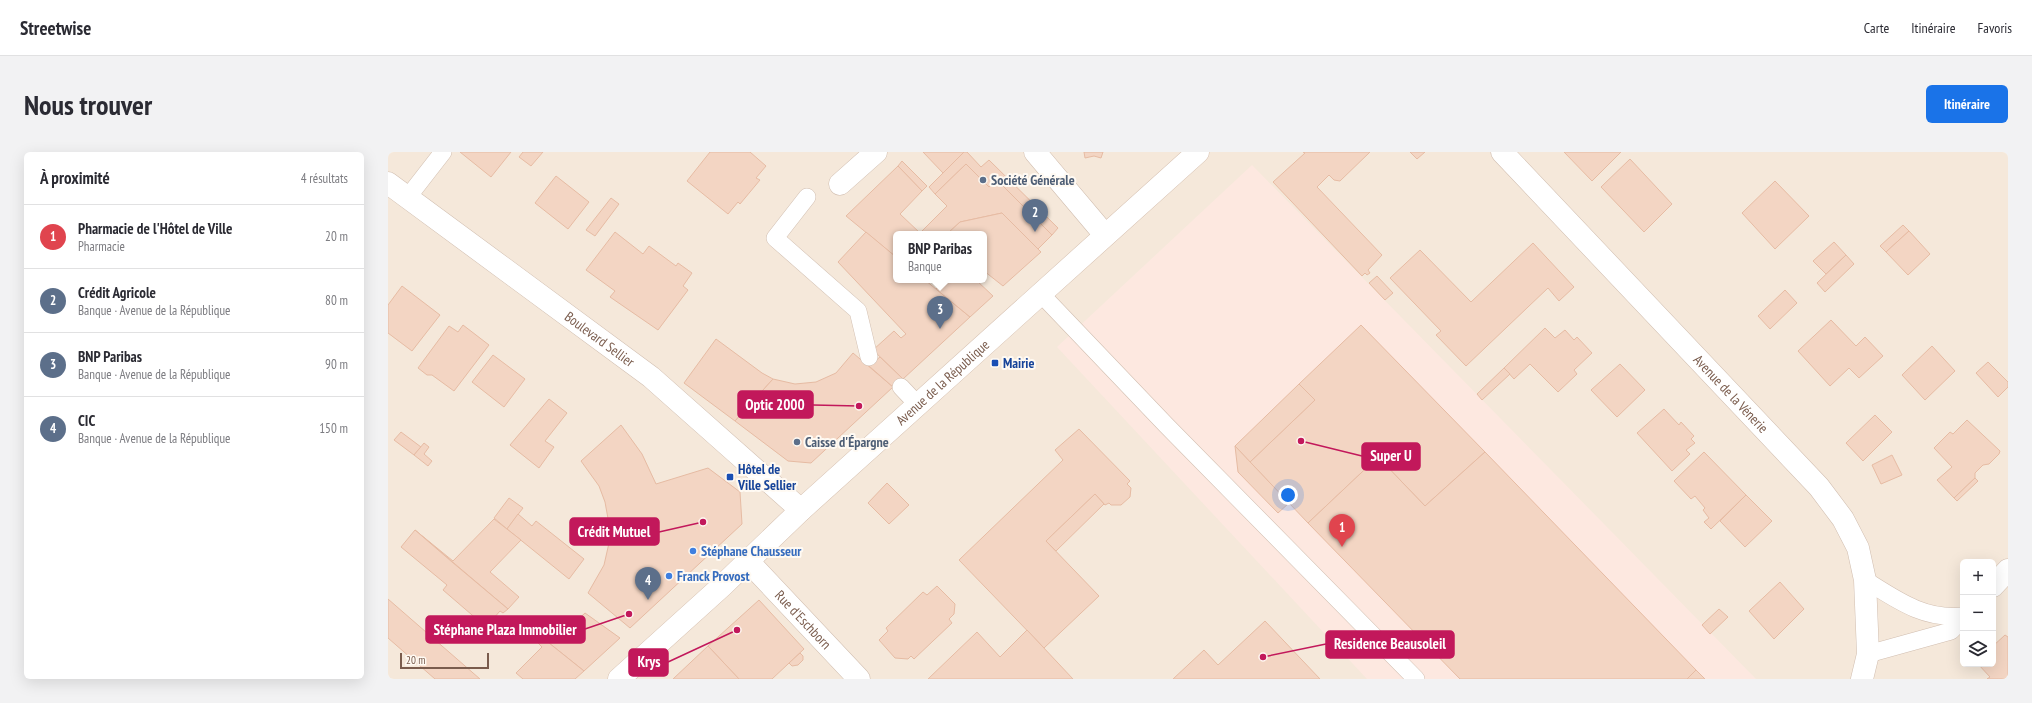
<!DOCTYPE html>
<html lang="fr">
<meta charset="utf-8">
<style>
body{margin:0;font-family:"PT Sans Narrow",sans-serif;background:#f2f2f3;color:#2b2b33}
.controls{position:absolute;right:12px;bottom:12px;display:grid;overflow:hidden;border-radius:6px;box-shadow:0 4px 16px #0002}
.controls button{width:36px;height:36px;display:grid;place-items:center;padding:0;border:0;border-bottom:1px solid #e1e1e2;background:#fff;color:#2b2b33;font:20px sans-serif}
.scale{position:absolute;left:12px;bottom:10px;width:89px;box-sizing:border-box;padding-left:4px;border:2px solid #7a5c4d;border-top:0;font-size:11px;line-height:14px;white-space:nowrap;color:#7a5c4d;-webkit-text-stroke:3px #fffaf3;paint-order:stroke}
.you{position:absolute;left:900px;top:343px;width:14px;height:14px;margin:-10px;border:3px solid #fff;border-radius:50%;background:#1a73e8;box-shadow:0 0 0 6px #1a73e833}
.badge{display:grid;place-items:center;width:26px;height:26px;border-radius:50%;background:#1a73e8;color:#fff;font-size:13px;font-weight:700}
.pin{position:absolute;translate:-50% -33px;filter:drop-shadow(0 1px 2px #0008)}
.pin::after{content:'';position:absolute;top:21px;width:14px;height:12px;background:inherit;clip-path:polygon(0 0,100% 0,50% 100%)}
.popup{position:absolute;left:505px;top:79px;width:94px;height:52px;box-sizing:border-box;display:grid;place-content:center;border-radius:6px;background:#fff;filter:drop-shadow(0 1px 3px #0005);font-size:13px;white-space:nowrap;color:#7c7c81}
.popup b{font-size:15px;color:#2b2b33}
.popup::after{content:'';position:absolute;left:50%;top:100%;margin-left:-8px;border:8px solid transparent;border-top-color:#fff}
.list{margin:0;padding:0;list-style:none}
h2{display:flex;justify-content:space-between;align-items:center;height:52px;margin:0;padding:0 16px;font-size:17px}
h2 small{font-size:13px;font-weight:400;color:#7c7c81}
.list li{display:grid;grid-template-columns:26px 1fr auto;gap:12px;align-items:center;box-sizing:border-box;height:64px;padding:0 16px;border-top:1px solid #e1e1e2}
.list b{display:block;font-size:15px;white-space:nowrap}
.list p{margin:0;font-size:13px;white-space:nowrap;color:#7c7c81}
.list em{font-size:13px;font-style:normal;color:#7c7c81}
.icon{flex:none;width:22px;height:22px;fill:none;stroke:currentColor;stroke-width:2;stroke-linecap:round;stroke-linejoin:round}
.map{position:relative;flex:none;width:1620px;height:527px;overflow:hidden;border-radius:6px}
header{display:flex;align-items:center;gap:24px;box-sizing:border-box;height:56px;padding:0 20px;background:#fff;border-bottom:1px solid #e1e1e2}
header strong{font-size:19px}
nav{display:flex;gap:22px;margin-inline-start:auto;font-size:14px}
.intro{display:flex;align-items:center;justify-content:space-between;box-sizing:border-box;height:96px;padding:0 24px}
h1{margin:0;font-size:28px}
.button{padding:10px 18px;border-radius:6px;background:#1a73e8;color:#fff;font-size:14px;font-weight:700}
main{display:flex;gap:24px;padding:0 24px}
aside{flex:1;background:#fff;border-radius:6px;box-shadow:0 4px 16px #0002}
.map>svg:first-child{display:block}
.residential{fill:#f5e8da;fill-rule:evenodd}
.commercial{fill:#fde8e0}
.building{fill:#f3d5c3;stroke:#e6bba3}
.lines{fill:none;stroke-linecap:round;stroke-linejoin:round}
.lane-casing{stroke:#d1beb0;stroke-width:18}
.street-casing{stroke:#d1beb0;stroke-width:23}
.secondary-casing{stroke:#d6c0b0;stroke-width:23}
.lane{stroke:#fff;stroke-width:17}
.street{stroke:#fff;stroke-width:22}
.secondary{stroke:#fff;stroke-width:22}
.service-dot{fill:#5c6f8a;stroke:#fffaf3;stroke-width:1.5}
.transit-dot{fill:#1a4fb4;stroke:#fffaf3;stroke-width:1.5}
.shop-dot{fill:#3f7fe0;stroke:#fffaf3;stroke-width:1.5}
.labels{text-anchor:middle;stroke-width:4;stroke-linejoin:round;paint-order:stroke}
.service-label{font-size:14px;font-weight:bold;fill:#4e5e75;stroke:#fffaf3;text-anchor:start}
.street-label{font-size:14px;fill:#7a5c4d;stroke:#fffaf3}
.transit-label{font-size:14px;font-weight:bold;fill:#164399;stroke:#fffaf3;text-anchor:start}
.shop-label{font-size:14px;font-weight:bold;fill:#366cbe;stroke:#fffaf3;text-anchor:start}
.leader{fill:none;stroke:#c2185b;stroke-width:1.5}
.callout-dot{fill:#c2185b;stroke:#fffaf3;stroke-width:1.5}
.callout{fill:#c2185b;stroke:#c2185b;stroke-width:1.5}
.callout-label{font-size:15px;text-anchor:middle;font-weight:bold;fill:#fff}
</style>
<header>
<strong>Streetwise</strong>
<nav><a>Carte</a><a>Itinéraire</a><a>Favoris</a></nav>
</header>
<div class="intro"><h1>Nous trouver</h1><a class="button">Itinéraire</a></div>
<main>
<aside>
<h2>À proximité<small>4 résultats</small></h2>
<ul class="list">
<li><span class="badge" style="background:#e0444e">1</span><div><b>Pharmacie de l'Hôtel de Ville</b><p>Pharmacie</p></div><em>20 m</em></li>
<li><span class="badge" style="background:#5c6f8a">2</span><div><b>Crédit Agricole</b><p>Banque · Avenue de la République</p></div><em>80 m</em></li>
<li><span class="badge" style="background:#5c6f8a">3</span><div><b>BNP Paribas</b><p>Banque · Avenue de la République</p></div><em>90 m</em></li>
<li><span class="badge" style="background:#5c6f8a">4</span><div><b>CIC</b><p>Banque · Avenue de la République</p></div><em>150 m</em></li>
</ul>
</aside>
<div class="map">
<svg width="1620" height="527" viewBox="0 0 1620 527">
<rect width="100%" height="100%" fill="#fdf6ec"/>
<path class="residential" d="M0,0h1620v527h-1620zM508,82h88v46h-88zM1575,410h30v102h-30z"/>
<path class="commercial" d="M864,13l504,514h-389l-310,-332z"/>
<g class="building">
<path d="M72,0h51l-20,25z"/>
<path d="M135,0h20l-12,14 -12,-9z"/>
<path d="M322,0h40l16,14 -10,12 4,2 -20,24 -2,-2 -10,12 -41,-33z"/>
<path d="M535,0h41l-21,21z"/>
<path d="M576,0h3l14,15 8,-7 69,68 -6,7 -56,-56 -7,8 -23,-23 -31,30 -6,-7z"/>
<path d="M696,0h19l-2,6 -7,-2 -9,2z"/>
<path d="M915,0h67l-30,29 -6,-1 -5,-5 -12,12 65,68 -14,15 2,3 -3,2 -2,-2 -3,3 -89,-94 32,-29z"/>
<path d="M1022,0h15l-8,7z"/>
<path d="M1176,0h57l-29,29z"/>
<path d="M1242,7l42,45 -28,28 -43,-45z"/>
<path d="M514,9l25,25 -5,5 -24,-25z"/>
<path d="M578,12l23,23 7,-8 56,56 -14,14 -36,-36 -42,9 -13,12h-51v23l-50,-41 52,-50 24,25 -22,23 20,19 27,-27 -12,-12z"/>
<path d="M168,24l33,26 -21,27 -33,-26z"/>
<path d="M1387,29l34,35 -34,33 -33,-36z"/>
<path d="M223,46l8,6 -24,32 -9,-6z"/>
<path d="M614,61l39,39 -38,34 -19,-15v-37h-37l13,-12z"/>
<path d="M1515,73l6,6 -23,21 -6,-6z"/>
<path d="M1521,79l21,23 -22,21 -22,-23z"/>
<path d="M227,80l28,22 6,-8 27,20 2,-3 14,10 -9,13 5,4 -30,40 -48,-33 5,-6 -29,-21z"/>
<path d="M478,80l30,25v23h29l45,37 -67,62 -30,-29 21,-19 7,7 5,-4 -68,-72z"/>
<path d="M1446,90l12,13 -20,19 -13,-13z"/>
<path d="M1145,91l41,44 -15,14 -11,-13 -82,78 -30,-31 5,-4 -51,-53 30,-28 51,52z"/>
<path d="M1458,103l8,9 -29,28 -8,-9z"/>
<path d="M989,124l16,17 -8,7 -16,-17z"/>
<path d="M558,128h30l17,16 -23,21 -34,-28z"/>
<path d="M14,134l38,29 -28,36 -24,-18v-28z"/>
<path d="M1397,138l12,13 -27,26 -12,-13z"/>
<path d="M1443,168l25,26 9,-9 18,19 -24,22 -10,-10 -19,18 -32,-35z"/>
<path d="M75,173l26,20 -35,46 -22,-16h-5l-9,-7 31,-42 9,6z"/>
<path d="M973,173l124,127 -60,54 -47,-49 -70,66 -58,-61 65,-62 -16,-16z"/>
<path d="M1157,176l10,10 10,-8 9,10 3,-3 15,16 -18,17 3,4 -19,18 -28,-28 -16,15 -10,-11z"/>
<path d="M328,187l46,34 11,6 -38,42 -51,-38z"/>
<path d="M1544,194l23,25 -30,29 -23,-25z"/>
<path d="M465,201l40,34 -82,76 -23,-2 -53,-40 38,-42 22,5 21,-2 20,-9z"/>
<path d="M105,203l32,24 -21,28 -32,-25z"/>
<path d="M492,205l23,22 -10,8 -24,-21z"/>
<path d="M1600,210l20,20v5l-10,10 -22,-24z"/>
<path d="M1232,212l25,26 -28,27 -26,-27z"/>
<path d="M1116,216l6,6 -28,26 -5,-6z"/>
<path d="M911,232l16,16 -65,62 -15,-16z"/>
<path d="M161,247l18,14 -22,28 9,6 -15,21 -29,-23z"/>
<path d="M1276,257l15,16 2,-3 13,14 -3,3 4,4 -9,7 4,4 -18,17 -35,-38z"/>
<path d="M1487,263l17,17 -29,29 -17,-18z"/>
<path d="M1579,268l33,31 -1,3 -10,10 -6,1 -8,8v5l-21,20 -17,-18 15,-13 -18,-19 16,-16 3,2z"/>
<path d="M233,273l21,29 14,30 52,-16 32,24 2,32 -112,104 -42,-35 16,-28 5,-22v-19l-4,-22 -6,-16 -18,-25z"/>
<path d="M691,277l51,52 -3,3 4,4 -1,9 -9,8h-10l-2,-2 -4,2 -10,-11 -49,47 53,55 -55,52 -85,-88 104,-100 -8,-10z"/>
<path d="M13,280l20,15 -7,8 -20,-15z"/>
<path d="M36,291l5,4 -5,7 8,7 -4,5 -14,-11z"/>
<path d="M847,294l54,57 -11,10 -40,-41z"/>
<path d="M1097,300l211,218 -9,9h-227l-152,-156 70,-66 47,49z"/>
<path d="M1316,300l42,43 -35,34 -7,-7 5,-4 -6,-8 2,-2 -10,-12 -4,3 -17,-18z"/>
<path d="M1504,303l10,20 -21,9 -9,-19z"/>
<path d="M1587,326l3,3 -21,20 -3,-3z"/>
<path d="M499,331l22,22 -20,19 -21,-21z"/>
<path d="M707,342l9,10 -48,47 -10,-10z"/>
<path d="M1358,343l26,26 -27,26 -25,-26z"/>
<path d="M121,346l14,10 -16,21 -13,-11z"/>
<path d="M130,362l14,12 4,-5 48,38 -15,20 -62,-50z"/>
<path d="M106,367l27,21 -31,32 29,25 -11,12 -93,-79 38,31z"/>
<path d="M27,378l37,32 56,47 -5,4 -3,-2 -14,16 -43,-37 4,-5 -46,-38z"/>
<path d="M1392,430l24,27 -30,30 -25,-28z"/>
<path d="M549,434l18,18 -1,10 -5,5 3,4 -38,36 -3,-3 -3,3 -13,-1 -16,-18 9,-9 -2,-3 37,-36 4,3z"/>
<path d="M0,447l92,80h-45l-47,-41z"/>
<path d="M371,448l45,49 -32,30h-33l-31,-33z"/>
<path d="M1331,457l9,8 -18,17 -8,-9z"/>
<path d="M197,461l35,25 -36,33 -40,-32 7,-6 6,6z"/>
<path d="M877,469l55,58h-147l31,-29 14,15z"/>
<path d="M639,478l46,49h-145l49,-47 23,25z"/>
<path d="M1617,483l3,2v42h-21l3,-2 -12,-13h15v-18z"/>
<path d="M156,487l40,32 -9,8h-52l-7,-6 26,-26 -4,-4z"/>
<path d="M320,494l31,33h-66z"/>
<path d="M412,501l3,3v4l-5,5 -6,1 -3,-3z"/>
<path d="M1308,518l9,9h-18z"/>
</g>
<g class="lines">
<g class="lane-casing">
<g id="lane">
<path d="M20,45l35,-45"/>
<path d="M419,45l-32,41 83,73 11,46"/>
<path d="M652,141l126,132 250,254"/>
<path d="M513,235l17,18"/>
<path d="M1477,428c32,20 59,40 98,36"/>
<path d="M1480,502l83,-23 12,-12"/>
</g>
</g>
<g class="street-casing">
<g id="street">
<path d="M647,0l70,83"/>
<path id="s1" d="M1114,0l317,335 24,32 15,29 7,32 3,74 -6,25"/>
<path id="s2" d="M0,31l263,194 150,133"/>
<path d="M452,32l36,-32"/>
<path id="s3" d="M359,408l112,119"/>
<path d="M1605,434l15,-16"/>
</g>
</g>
<g class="secondary-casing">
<g id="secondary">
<path id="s4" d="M231,527l103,-93 79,-76 397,-358"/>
</g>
</g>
<use href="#lane" class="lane"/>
<use href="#street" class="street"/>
<use href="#secondary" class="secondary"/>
</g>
<g class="service-dot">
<circle cx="595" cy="28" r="4"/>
<circle cx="409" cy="290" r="4"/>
</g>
<g class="transit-dot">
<rect x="603" y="207" width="8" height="8" rx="2"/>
<rect x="338" y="321" width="8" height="8" rx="2"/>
</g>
<g class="shop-dot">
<circle cx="305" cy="399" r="4"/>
<circle cx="281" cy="424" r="4"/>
</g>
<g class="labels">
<g class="service-label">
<text x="603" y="33">Société Générale</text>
<text x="417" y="295">Caisse d'Épargne</text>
</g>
<g class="street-label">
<text dy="5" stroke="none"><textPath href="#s2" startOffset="263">Boulevard Sellier</textPath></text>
<text dy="5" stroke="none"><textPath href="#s4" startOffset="439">Avenue de la République</textPath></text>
<text dy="5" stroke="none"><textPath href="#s1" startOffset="333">Avenue de la Vénerie</textPath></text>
<text dy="5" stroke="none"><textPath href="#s3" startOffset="82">Rue d'Eschborn</textPath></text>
</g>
<g class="transit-label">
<text x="615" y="216">Mairie</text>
<text x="350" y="322">Hôtel de<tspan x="350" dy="16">Ville Sellier</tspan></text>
</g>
<g class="shop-label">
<text x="313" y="404">Stéphane Chausseur</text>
<text x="289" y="429">Franck Provost</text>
</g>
</g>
<path class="leader" d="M471 254L425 253M913 289L974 304M315 370L271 380M241 462L197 477M875 505L938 492M349 478L280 510"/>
<g class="callout-dot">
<circle cx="471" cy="254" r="4"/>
<circle cx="913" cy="289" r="4"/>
<circle cx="315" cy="370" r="4"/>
<circle cx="241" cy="462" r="4"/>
<circle cx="875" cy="505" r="4"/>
<circle cx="349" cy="478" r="4"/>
</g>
<g class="callout">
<rect x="350" y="239" width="75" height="27" rx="4"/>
<rect x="974" y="291" width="58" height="27" rx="4"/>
<rect x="182" y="366" width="89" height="27" rx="4"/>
<rect x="38" y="464" width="159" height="27" rx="4"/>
<rect x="938" y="479" width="128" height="27" rx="4"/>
<rect x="241" y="497" width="39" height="27" rx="4"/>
</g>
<g class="callout-label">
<text x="387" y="258">Optic 2000</text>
<text x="1003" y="309">Super U</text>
<text x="226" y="385">Crédit Mutuel</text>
<text x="117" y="483">Stéphane Plaza Immobilier</text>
<text x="1002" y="497">Residence Beausoleil</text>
<text x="261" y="515">Krys</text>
</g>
</svg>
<div class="controls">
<button>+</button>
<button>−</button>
<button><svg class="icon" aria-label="layers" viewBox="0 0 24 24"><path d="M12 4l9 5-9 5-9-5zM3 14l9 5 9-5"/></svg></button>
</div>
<div class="scale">20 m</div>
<div class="you"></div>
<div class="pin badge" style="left:954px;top:395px;background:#e0444e">1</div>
<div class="pin badge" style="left:647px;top:80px;background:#5c6f8a">2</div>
<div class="pin badge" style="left:552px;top:177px;background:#5c6f8a">3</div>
<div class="popup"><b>BNP Paribas</b>Banque</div>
<div class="pin badge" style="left:260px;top:448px;background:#5c6f8a">4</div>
</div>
</main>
